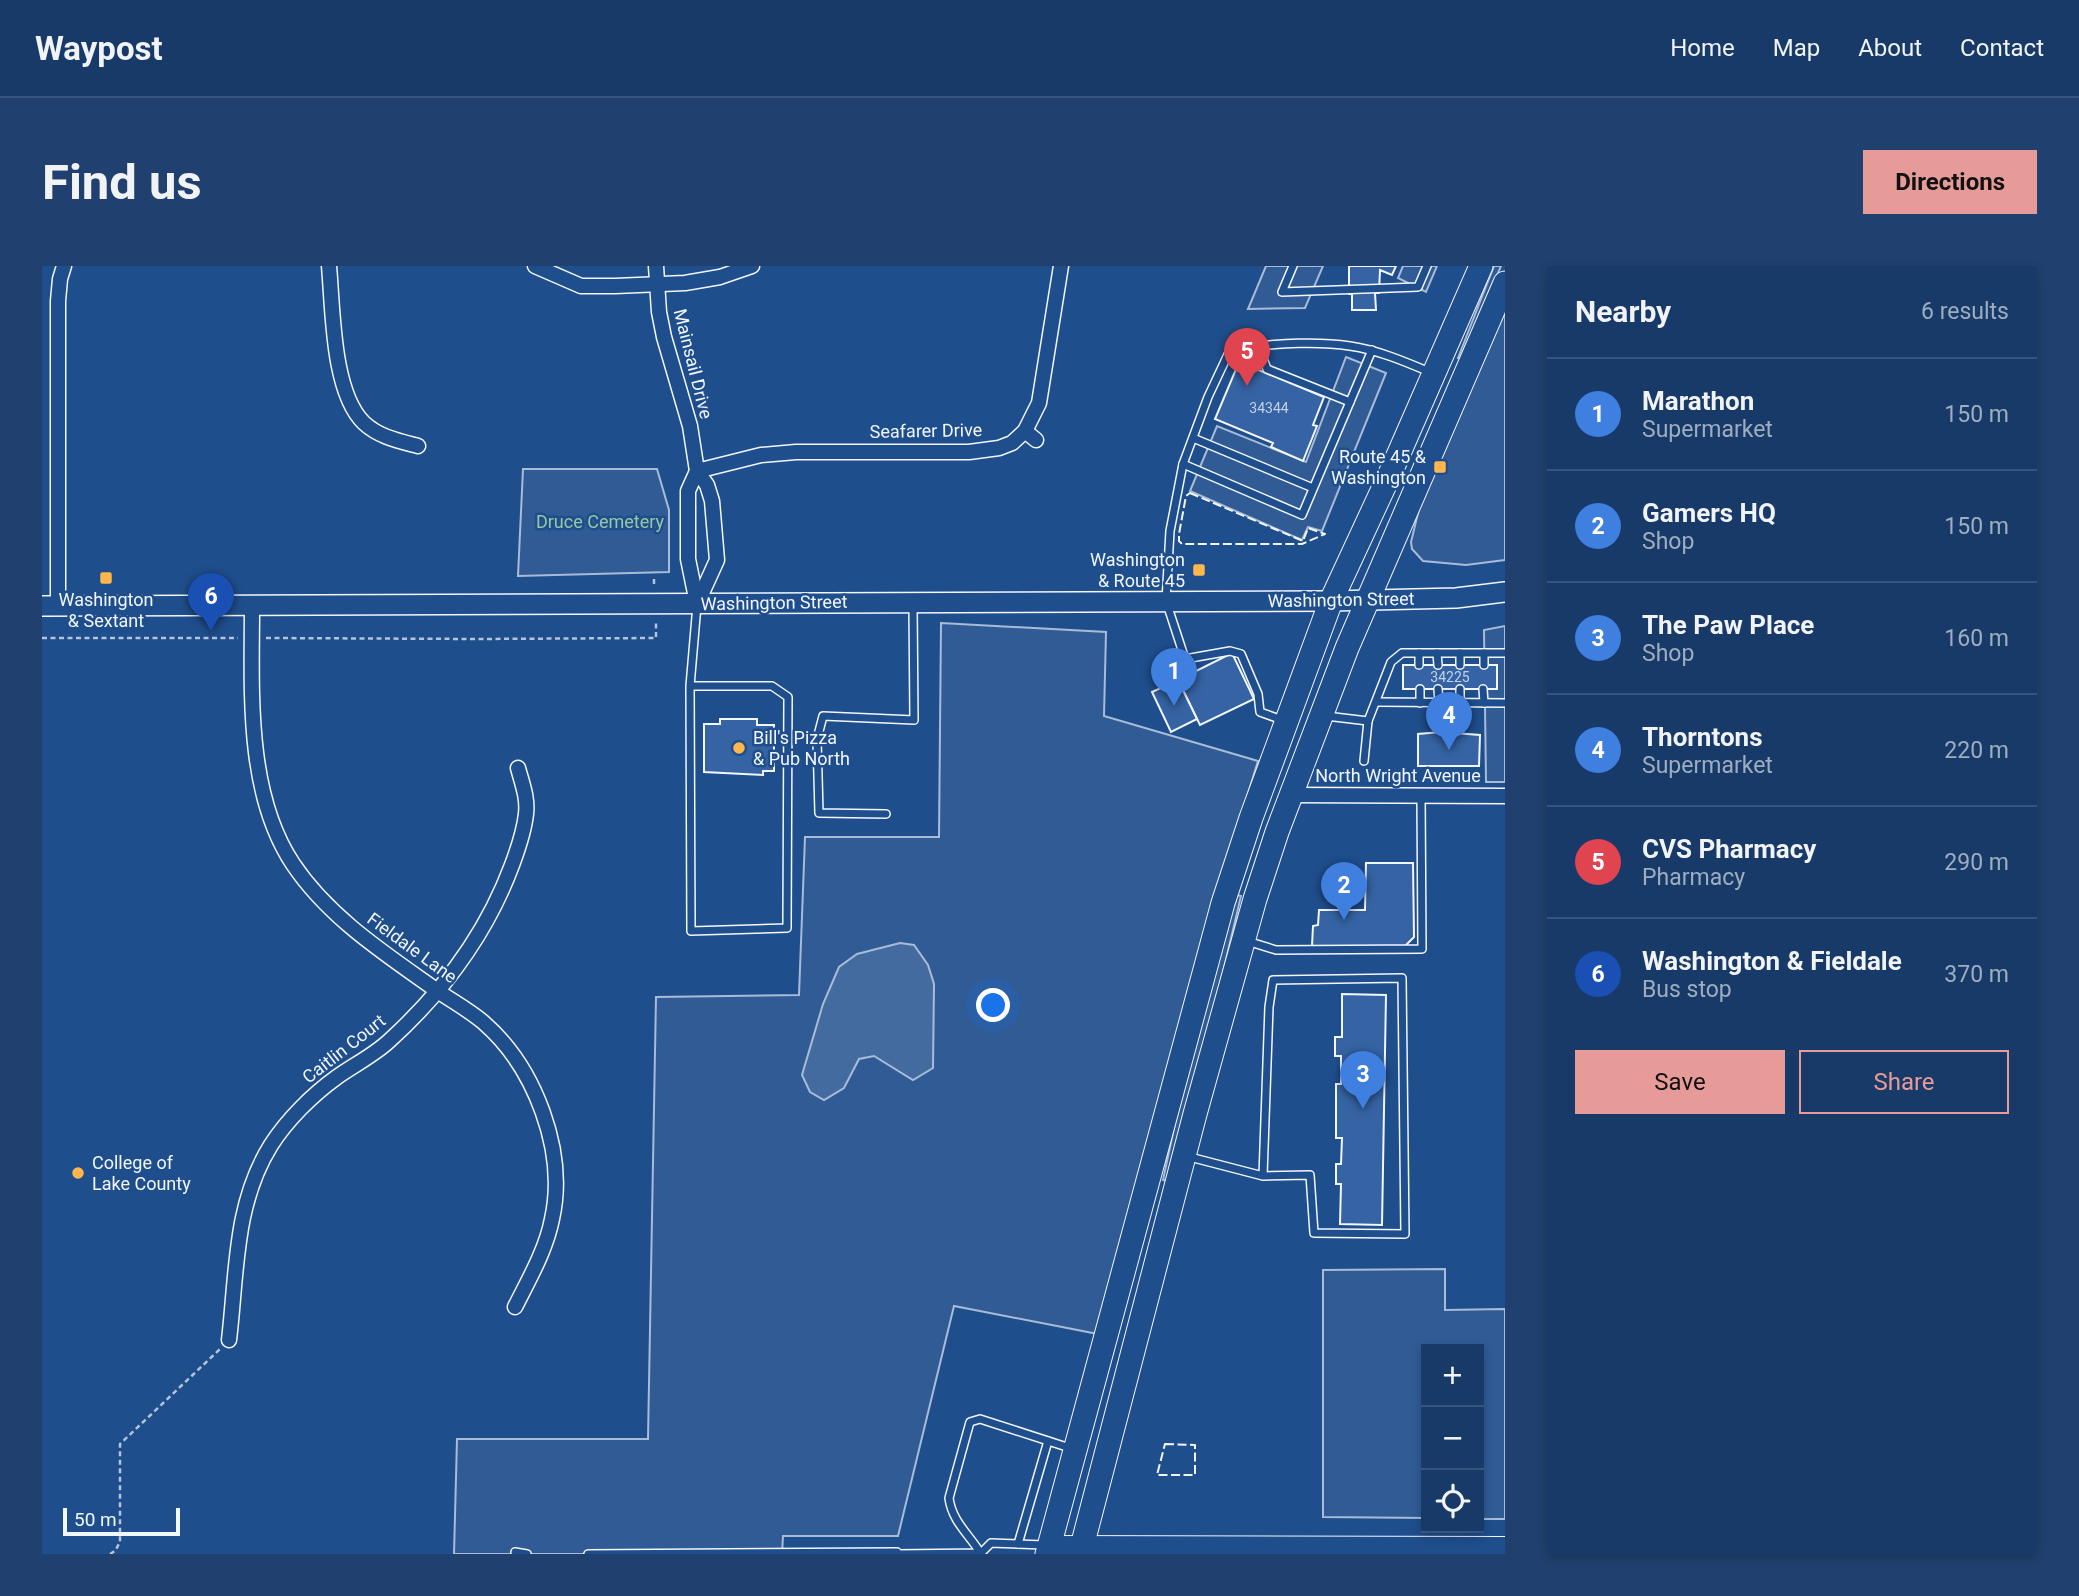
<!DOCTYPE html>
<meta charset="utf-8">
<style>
body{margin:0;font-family:Roboto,sans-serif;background:#20416f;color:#f1f3f6}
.controls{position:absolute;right:21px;bottom:21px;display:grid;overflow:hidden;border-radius:0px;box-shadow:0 4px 10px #0003}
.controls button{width:63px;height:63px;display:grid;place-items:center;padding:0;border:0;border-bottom:2px solid #36547d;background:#173a69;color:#f1f3f6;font:35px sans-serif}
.scale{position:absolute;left:21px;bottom:18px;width:117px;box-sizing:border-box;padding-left:7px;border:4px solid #f2f6ff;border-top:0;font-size:19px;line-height:24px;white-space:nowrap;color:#f2f6ff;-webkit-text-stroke:5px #1f4e8c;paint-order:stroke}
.you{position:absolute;left:952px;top:740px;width:24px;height:24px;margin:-18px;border:5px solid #fff;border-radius:50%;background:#1a73e8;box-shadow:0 0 0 10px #1a73e833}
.badge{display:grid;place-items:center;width:46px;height:46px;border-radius:50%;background:#e69b98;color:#fff;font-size:23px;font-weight:700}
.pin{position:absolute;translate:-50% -58px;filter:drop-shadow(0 2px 4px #0008)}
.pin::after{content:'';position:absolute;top:37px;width:24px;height:21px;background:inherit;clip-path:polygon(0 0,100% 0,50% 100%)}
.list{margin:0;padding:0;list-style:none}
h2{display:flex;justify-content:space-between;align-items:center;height:91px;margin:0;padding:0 28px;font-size:30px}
h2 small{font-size:23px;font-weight:400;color:#9eadc0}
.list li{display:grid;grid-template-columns:46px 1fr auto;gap:21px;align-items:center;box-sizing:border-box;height:112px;padding:0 28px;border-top:2px solid #36547d}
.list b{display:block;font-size:26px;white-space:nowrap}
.list p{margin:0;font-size:23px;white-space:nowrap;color:#9eadc0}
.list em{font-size:23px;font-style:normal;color:#9eadc0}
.actions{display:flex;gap:14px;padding:21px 28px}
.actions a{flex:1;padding:16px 0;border:2px solid #e69b98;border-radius:0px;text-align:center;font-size:24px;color:#e69b98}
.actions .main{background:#e69b98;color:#111}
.icon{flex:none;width:38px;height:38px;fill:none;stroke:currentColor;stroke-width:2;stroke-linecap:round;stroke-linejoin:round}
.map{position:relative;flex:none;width:1463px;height:1288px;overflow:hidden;border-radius:0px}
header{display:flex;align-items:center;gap:42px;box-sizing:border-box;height:98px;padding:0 35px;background:#173a69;border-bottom:2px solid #36547d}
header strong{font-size:33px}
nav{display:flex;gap:38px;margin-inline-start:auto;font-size:24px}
.intro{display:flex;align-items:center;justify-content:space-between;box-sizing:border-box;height:168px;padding:0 42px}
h1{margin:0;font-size:49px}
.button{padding:18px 32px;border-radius:0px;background:#e69b98;color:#111;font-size:24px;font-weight:700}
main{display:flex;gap:42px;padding:0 42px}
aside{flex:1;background:#173a69;border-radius:0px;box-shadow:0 4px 10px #0003}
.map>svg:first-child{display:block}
.built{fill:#305b95;stroke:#a8bbd7;stroke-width:2}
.water{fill:#446ba0;stroke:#a8bbd7;stroke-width:2}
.building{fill:#3563a3;stroke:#f2f6ff;stroke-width:2}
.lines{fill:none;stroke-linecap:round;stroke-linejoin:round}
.service-casing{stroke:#f2f6ff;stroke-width:10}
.minor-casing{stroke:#f2f6ff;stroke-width:17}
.tertiary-casing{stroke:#f2f6ff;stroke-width:20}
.secondary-casing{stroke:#f2f6ff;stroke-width:22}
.primary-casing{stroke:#f2f6ff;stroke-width:25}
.path{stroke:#b3c4dc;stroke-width:2.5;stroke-dasharray:5 3.5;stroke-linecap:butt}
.service{stroke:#1f4e8c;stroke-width:7}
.minor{stroke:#1f4e8c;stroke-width:14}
.tertiary{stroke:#1f4e8c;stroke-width:18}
.secondary{stroke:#1f4e8c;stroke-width:19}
.primary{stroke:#1f4e8c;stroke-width:23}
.fence{stroke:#f2f6ff;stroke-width:2;stroke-dasharray:9 3.5;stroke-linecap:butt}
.poi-dot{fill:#ffb74d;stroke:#1f4e8c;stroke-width:2.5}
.labels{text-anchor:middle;stroke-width:5;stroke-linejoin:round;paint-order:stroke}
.number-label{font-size:14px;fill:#c3d1e8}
.street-label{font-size:18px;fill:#f2f6ff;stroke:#1f4e8c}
.poi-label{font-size:18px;fill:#f2f6ff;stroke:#1f4e8c;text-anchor:end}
.park-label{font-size:18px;fill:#97c8a6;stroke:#1f4e8c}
</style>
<header>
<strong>Waypost</strong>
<nav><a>Home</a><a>Map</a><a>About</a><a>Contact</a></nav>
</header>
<div class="intro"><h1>Find us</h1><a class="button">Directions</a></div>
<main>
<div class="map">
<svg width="1463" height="1288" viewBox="0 0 1463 1288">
<rect width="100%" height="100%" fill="#1f4e8c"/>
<g class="built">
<path d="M1224,0h57l-18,42 -57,1z"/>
<path d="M1361,0h34l-11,26 -28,-14z"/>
<path d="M1452,0h7l-39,93 -4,-1z"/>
<path d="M1463,44v250l-39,5 -43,-4 -11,-12 -1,-7 9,-37z"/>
<path d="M1304,91l40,16 -64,158 -14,-4 -6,13 -112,-49 27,-65 89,36z"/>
<path d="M481,203h134l12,41v62l-151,4z"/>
<path d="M899,357l165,9 -2,84 154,45 -53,171 -107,402 -144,-28 -56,230h-115l-1,18h-328l3,-115h191l8,-442 143,-2 6,-158h134z"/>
<path d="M1463,360v156h-19l-2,-152z"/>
<path d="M1194,629l5,1 -19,80 -54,205 -5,-1 17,-80z"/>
<path d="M1403,1003v41l60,-1v210h-26v-170h-53v169l-103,-1v-247z"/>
</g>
<path class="water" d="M858,677l14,2 14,20 6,19 -1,84 -20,12 -39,-24 -15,3 -15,29 -20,12 -14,-8 -8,-17 21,-71 16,-37 18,-13z"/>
<g class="building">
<path d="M1307,0h47l-4,9 -12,-5 -1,23h-4l1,17h-24v-16h-3z"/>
<path d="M1207,90l11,4 -4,9 68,28 -11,28 4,1 -14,35 -32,-14 2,-4 -58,-24 24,-57 6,3z"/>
<path d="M1190,387l22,46 -54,26 -22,-45z"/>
<rect x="1361" y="399" width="94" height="24"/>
<path d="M1136,414l19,39 -26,13 -19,-40z"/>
<path d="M678,453h37v6h17v46h-11v4l-59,-3v-48h16z"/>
<path d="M1399,466l39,3 -1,31h-61v-32z"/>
<path d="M1324,597h47l1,74 -10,10 -92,-1 1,-20 5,-1 1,-15h46z"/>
<path d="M1300,728l44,1 -4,230 -42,-1 1,-40h-5v-20h5l1,-26h-6v-54h5v-28h-6v-19h7z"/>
</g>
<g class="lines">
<g class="service-casing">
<g id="service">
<path d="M1251,0l-11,26 136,-5 9,-21"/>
<path d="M1216,79l9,24 83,33"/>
<path d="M1151,172l120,50"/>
<path d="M1141,198l119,51 70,-165"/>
<path d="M1377,387v12"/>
<path d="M1395,387l1,12"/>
<path d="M1418,387v12"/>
<path d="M1442,399v-12"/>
<path d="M648,420h82l16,11 -1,231 -96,3 -1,-245 7,-81"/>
<path d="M1396,423l1,14"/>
<path d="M1418,423v14"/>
<path d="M1441,423l1,14"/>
<path d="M1335,436l128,1"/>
<path d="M1378,437v-14"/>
<path d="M1284,450l42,5 23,-59 11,-9h103"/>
<path d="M1243,455l-25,-9 -2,-18 -17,-40 -11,-3 -45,8 -19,-58 4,-70 13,-67 25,-67 23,-49c38,-3 80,-8 119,-2 28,4 56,16 82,27"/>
<path d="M1322,495l4,-40"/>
<path d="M844,548l-67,-1 -2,-74 6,-23 91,4 -1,-115"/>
<path d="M1205,675l29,9 146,-1 -1,-154"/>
<path d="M1144,890l77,20 47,-1 4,58 91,1 -3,-256 -129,2 -4,27 -6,169"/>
<path d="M976,1278l30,-103"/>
<path d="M473,1286l12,2"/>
<path d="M546,1288l309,-2"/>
<path d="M855,1288l84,-1 10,-10 54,2"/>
<path d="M939,1288c-11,-19 -29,-32 -32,-56l21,-76 10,-3 93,30"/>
</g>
</g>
<g class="minor-casing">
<g id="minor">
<path d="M287,0c4,43 3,126 35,157 15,14 35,18 54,23"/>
<path d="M493,0l46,20h34l70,-3 35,-6 32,-11"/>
<path d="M614,0l3,46 5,25 26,89 7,45 10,14 5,16 5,59 -20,44"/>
<path d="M983,165l11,9"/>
<path d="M655,205l64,-16 35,-3h173l30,-4 13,-5 13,-12 14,-28 22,-137"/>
<path d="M655,337l-9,-44v-68l9,-20"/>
<path d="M210,339c0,83 -7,187 41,259 36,54 94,91 146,128 15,10 31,19 44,30 52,45 84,129 69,197 -6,31 -23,60 -37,88"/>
<path d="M16,340v-305l2,-22 4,-13"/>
<path d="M1248,529l215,1"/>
<path d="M187,1074c8,-67 5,-136 42,-195 16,-25 41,-50 66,-68 17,-12 37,-22 52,-36 55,-50 97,-106 123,-176 6,-16 12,-33 14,-51 2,-16 -4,-31 -8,-46"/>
</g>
</g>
<g class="tertiary-casing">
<path id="tertiary" d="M1007,1279l456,1"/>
</g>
<g class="secondary-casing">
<path id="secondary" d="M0,340l1289,-5 125,-3 49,-6"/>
</g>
<g class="primary-casing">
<g id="primary">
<path d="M1005,1288l176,-651 28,-85 80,-217 58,-125 92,-210"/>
<path d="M1038,1288l115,-440 60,-215 22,-67 70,-184 158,-365"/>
</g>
</g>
<g class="path">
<path d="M612,313v8"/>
<path d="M0,372h196"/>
<path d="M224,372l211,1 179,-1v-16"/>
<path d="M68,1288l5,-3 5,-9v-98l100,-95"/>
</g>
<use href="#service" class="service"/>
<use href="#minor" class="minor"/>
<use href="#tertiary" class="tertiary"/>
<use href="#secondary" class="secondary"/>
<use href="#primary" class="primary"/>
<g class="fence">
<path d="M1148,227l113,48 5,-13 17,6 -23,10h-120l-3,-3v-7l7,-38z"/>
<path d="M1123,1178l30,1v30h-38z"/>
</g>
</g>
<g class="poi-dot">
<rect x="1391" y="194" width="14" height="14" rx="3.5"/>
<rect x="1150" y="297" width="14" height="14" rx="3.5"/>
<rect x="57" y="305" width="14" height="14" rx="3.5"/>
<circle cx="697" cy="482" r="7"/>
<circle cx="36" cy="907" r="7"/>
</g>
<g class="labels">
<g class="number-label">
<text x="1227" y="147">34344</text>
<text x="1408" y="416">34225</text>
</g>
<g class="street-label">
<text transform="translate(651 98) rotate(76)" y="6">Mainsail Drive</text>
<text transform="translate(884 165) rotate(-1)" y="6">Seafarer Drive</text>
<text transform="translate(1299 334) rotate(-1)" y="6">Washington Street</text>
<text transform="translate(732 337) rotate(-1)" y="6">Washington Street</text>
<text x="1356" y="516">North Wright Avenue</text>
<text transform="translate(370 682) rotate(36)" y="6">Fieldale Lane</text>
<text transform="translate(302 783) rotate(-38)" y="6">Caitlin Court</text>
</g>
<g class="poi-label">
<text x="1384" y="197">Route 45 &amp;<tspan x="1384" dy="21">Washington</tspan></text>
<text x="1143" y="300">Washington<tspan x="1143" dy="21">&amp; Route 45</tspan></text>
<text x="64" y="340" text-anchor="middle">Washington<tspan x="64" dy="21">&amp; Sextant</tspan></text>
<text x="711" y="478" text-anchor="start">Bill's Pizza<tspan x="711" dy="21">&amp; Pub North</tspan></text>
<text x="50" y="903" text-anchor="start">College of<tspan x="50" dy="21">Lake County</tspan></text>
</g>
<g class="park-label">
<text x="558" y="262">Druce Cemetery</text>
</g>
</g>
</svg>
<div class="controls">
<button>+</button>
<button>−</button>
<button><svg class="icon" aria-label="locate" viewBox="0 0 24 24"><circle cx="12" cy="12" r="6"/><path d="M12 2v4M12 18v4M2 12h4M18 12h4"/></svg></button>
</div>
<div class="scale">50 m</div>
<div class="you"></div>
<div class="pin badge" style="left:1132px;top:440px;background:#3f7fe0">1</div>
<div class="pin badge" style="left:1302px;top:654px;background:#3f7fe0">2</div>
<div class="pin badge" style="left:1321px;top:843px;background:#3f7fe0">3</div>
<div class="pin badge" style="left:1407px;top:484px;background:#3f7fe0">4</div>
<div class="pin badge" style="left:1205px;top:120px;background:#e0444e">5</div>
<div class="pin badge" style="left:169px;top:365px;background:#1a4fb4">6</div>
</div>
<aside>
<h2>Nearby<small>6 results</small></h2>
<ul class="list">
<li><span class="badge" style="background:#3f7fe0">1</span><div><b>Marathon</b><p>Supermarket</p></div><em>150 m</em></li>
<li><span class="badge" style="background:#3f7fe0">2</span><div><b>Gamers HQ</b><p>Shop</p></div><em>150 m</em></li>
<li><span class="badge" style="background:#3f7fe0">3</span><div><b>The Paw Place</b><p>Shop</p></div><em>160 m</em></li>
<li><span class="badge" style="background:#3f7fe0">4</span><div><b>Thorntons</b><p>Supermarket</p></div><em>220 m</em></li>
<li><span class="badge" style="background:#e0444e">5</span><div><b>CVS Pharmacy</b><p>Pharmacy</p></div><em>290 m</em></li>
<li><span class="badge" style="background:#1a4fb4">6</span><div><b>Washington &amp; Fieldale</b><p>Bus stop</p></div><em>370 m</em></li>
</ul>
<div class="actions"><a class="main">Save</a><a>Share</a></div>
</aside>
</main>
